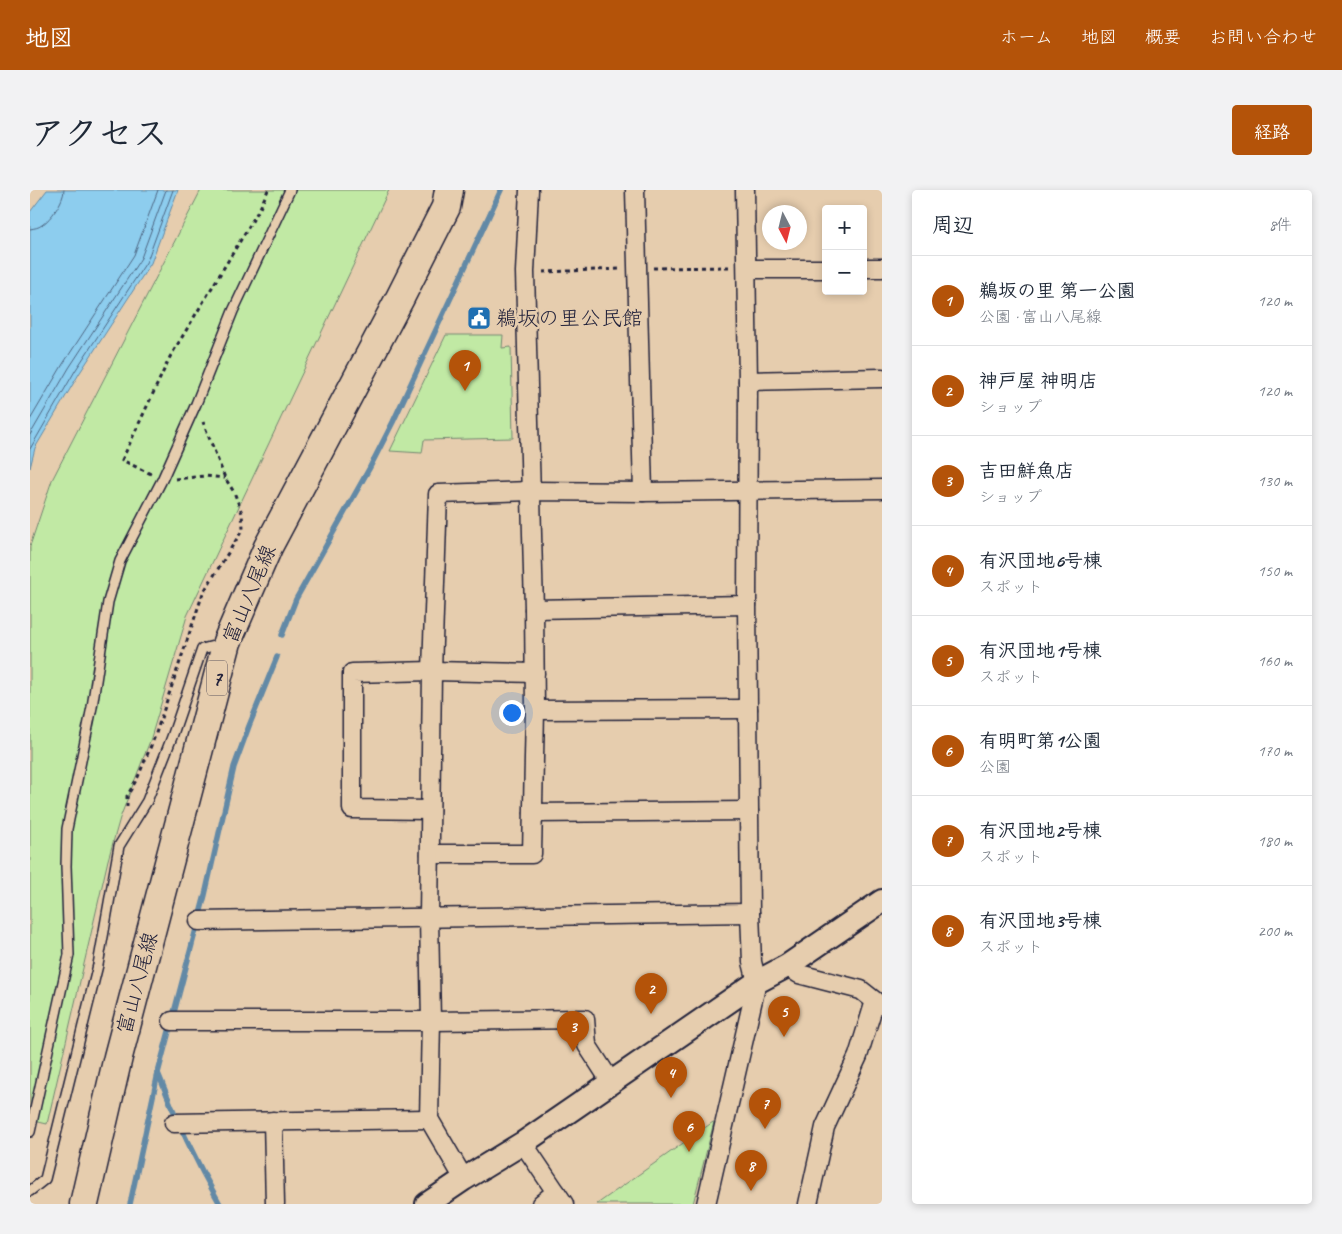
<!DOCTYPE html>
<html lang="ja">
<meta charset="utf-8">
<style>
body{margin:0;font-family:Caveat,"Klee One",sans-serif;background:#f2f2f3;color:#1f2937}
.controls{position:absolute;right:15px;top:15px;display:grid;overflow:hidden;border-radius:5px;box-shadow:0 2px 8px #0003}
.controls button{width:45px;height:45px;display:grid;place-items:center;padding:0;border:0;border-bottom:1px solid #e0e1e3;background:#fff;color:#1f2937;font:25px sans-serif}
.compass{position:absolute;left:732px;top:15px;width:45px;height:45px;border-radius:50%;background:#fff;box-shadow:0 2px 8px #0003;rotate:173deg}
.you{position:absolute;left:481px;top:522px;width:18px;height:18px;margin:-12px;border:4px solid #fff;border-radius:50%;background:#1a73e8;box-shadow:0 0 0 8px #1a73e833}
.badge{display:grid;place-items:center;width:32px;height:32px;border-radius:50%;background:#b45309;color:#fff;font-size:16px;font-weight:700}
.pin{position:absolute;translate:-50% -41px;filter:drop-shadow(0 1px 2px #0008)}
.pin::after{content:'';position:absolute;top:26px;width:18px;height:15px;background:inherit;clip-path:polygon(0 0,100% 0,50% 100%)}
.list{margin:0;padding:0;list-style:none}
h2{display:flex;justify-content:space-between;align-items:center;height:65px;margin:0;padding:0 20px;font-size:21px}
h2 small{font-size:16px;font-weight:400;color:#747a83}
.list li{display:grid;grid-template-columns:32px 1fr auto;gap:15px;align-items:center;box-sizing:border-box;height:90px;padding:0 20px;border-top:1px solid #e0e1e3}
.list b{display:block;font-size:19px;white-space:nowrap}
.list p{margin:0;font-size:16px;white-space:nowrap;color:#747a83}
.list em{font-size:16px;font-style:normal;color:#747a83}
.map{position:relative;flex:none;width:852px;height:1014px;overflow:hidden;border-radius:5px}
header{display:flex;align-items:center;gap:30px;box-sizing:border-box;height:70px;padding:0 25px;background:#b45309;color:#fff}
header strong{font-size:24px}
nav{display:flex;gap:28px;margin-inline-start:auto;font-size:18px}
.intro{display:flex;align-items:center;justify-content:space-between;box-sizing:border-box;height:120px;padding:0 30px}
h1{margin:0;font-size:35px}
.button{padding:12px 22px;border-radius:5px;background:#b45309;color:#fff;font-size:18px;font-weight:700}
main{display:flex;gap:30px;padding:0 30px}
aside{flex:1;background:#fff;border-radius:5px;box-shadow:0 2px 8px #0003}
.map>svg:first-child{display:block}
.green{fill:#c1e9a4;stroke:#728670}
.water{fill:#8dcdee;stroke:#6289a6}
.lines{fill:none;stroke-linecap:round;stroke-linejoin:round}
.shore{stroke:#4d6683;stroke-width:1}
.stream{stroke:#6289a6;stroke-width:5.5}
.service-casing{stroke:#22223b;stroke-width:12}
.minor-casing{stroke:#22223b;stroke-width:21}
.tertiary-casing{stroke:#22223b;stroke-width:26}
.primary-casing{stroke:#22223b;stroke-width:31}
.path{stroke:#22223b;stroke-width:3;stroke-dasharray:4 4;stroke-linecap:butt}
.service{stroke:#e6cdae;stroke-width:9}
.minor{stroke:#e6cdae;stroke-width:18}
.tertiary{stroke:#e6cdae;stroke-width:22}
.primary{stroke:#e6cdae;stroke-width:28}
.labels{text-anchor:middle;stroke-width:5;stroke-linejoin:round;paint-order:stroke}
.shield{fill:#e6cdae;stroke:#5d555e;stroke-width:1}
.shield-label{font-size:20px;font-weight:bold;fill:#22223b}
.poi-label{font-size:21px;fill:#22223b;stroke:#e6cdae;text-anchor:start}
.street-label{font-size:21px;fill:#22223b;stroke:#e6cdae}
</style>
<header>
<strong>地図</strong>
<nav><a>ホーム</a><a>地図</a><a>概要</a><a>お問い合わせ</a></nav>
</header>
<div class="intro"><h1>アクセス</h1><a class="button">経路</a></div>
<main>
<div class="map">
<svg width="852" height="1014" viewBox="0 0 852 1014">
<rect width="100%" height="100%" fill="#e6cdae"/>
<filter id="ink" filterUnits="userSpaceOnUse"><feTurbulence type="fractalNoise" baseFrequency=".02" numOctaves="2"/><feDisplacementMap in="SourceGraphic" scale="10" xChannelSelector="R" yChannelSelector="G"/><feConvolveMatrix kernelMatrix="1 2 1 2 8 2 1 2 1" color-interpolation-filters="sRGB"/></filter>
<g filter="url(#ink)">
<g class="green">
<path d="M171,0h188l-202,426 -37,125 -30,77 -12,42 -61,264 -17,-4v-574l22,-66z"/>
<path d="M416,145h57l-1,13 9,-1 2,91 -89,2 -2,13 -32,-2z"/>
<path d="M684,932l-21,82h-96l116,-82z"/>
</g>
<path class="water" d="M17,0h131l-27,73 -72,111 -44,74 -5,20v-256z"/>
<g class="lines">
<g class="shore">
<path d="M0,39c5,-1 8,-1 12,-4 9,-6 22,-24 22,-35"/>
<path d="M0,230l33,-56 71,-109 24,-65"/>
<path d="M0,245l39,-67 72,-110 25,-68"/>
<path d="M0,259l45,-78 72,-110 26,-71"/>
</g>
<g class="stream">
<path d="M252,445l14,-36 73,-130 24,-47 108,-232"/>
<path d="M128,883c17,44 38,89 62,131"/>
<path d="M100,1014l28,-131 47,-178 29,-128 15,-41 28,-69"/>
</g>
<g class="service-casing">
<g id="service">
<path d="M0,942l39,-177 -3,-89 1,-37 25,-122 16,-105 12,-41 42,-81 34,-76 37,-93 57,-121"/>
<path d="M0,1001l15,-12 53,-214 21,-119 28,-45 25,-64 30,-88 19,-5"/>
</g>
</g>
<g class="minor-casing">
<g id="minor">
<path d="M605,0l8,302"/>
<path d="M833,78h19"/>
<path d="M717,79h79"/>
<path d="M718,191l134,-3"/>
<path d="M504,419l213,-4"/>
<path d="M505,520l213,-1"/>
<path d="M400,620l-78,-1v-136l80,-2 103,2"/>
<path d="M503,623l216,-2"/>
<path d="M400,664h102l3,-144 -1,-101 -9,-337 4,-82"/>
<path d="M169,731l551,-8"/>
<path d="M757,776l12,8 62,16 14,11 -17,55 -33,71 -17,77"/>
<path d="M142,831h259l154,-2 2,26 24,37"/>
<path d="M243,931l2,83"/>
<path d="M144,933l255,-4"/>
<path d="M493,953l41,61"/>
<path d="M434,989l-35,-60 2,-98 -2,-103 3,-247 6,-177 92,-3 113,1 239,-3"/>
<path d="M511,1014l15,-12"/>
<path d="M676,1014l51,-222 -5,-20 -2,-49 -3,-308 1,-224 -3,-191"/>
</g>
</g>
<g class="tertiary-casing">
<path id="tertiary" d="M397,1014l37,-25 59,-36 234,-161 30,-16 95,-65"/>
</g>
<g class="primary-casing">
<path id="primary" d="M54,1014l34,-147 109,-415 41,-95 132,-249 46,-91 3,-17"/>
</g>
<g class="path">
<path d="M623,78l76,-1"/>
<path d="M513,82l78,-3"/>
<path d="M121,284l-29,-14 48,-103 90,-149 8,-18"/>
<path d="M145,289l30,-3 20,2"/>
<path d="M97,617v-11l11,-19 17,-41 48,-143 40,-64 -1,-16 -8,-21 -9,-14 -22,-56"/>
</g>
<use href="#service" class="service"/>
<use href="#minor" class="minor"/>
<use href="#tertiary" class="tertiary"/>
<use href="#primary" class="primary"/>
</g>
</g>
<defs>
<g id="civic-square" transform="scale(1.25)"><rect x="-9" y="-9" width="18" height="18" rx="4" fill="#1f6fb2" stroke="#e6cdae"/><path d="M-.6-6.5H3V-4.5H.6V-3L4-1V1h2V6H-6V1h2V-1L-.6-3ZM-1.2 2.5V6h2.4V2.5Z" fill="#fff"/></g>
</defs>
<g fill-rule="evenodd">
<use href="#civic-square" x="449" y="128"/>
</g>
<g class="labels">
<rect class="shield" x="177" y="470.5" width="20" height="35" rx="4"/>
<g class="shield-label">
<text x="187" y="495">7</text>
</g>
<g class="poi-label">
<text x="466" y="135">鵜坂の里公民館</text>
</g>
<g class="street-label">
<text transform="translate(219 404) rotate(-67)" y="7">富山八尾線</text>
<text transform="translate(107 793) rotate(-75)" y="7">富山八尾線</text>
</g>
</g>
</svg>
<div class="controls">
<button>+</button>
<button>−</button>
</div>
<svg class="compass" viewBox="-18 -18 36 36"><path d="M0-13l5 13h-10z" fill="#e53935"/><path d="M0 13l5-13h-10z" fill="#747a83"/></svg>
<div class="you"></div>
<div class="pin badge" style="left:435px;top:201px">1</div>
<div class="pin badge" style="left:621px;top:824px">2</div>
<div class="pin badge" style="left:543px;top:862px">3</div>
<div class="pin badge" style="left:641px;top:908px">4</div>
<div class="pin badge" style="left:754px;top:847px">5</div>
<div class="pin badge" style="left:659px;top:962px">6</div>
<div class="pin badge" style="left:735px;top:939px">7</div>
<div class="pin badge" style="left:721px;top:1001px">8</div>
</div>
<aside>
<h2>周辺<small>8件</small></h2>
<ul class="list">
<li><span class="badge">1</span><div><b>鵜坂の里 第一公園</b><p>公園 · 富山八尾線</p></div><em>120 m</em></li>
<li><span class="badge">2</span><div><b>神戸屋 神明店</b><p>ショップ</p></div><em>120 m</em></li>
<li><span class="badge">3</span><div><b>吉田鮮魚店</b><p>ショップ</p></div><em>130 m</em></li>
<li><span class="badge">4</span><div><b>有沢団地6号棟</b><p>スポット</p></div><em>150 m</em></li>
<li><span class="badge">5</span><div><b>有沢団地1号棟</b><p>スポット</p></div><em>160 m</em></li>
<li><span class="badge">6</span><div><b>有明町第1公園</b><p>公園</p></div><em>170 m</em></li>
<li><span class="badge">7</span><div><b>有沢団地2号棟</b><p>スポット</p></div><em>180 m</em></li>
<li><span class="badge">8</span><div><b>有沢団地3号棟</b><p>スポット</p></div><em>200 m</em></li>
</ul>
</aside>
</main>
